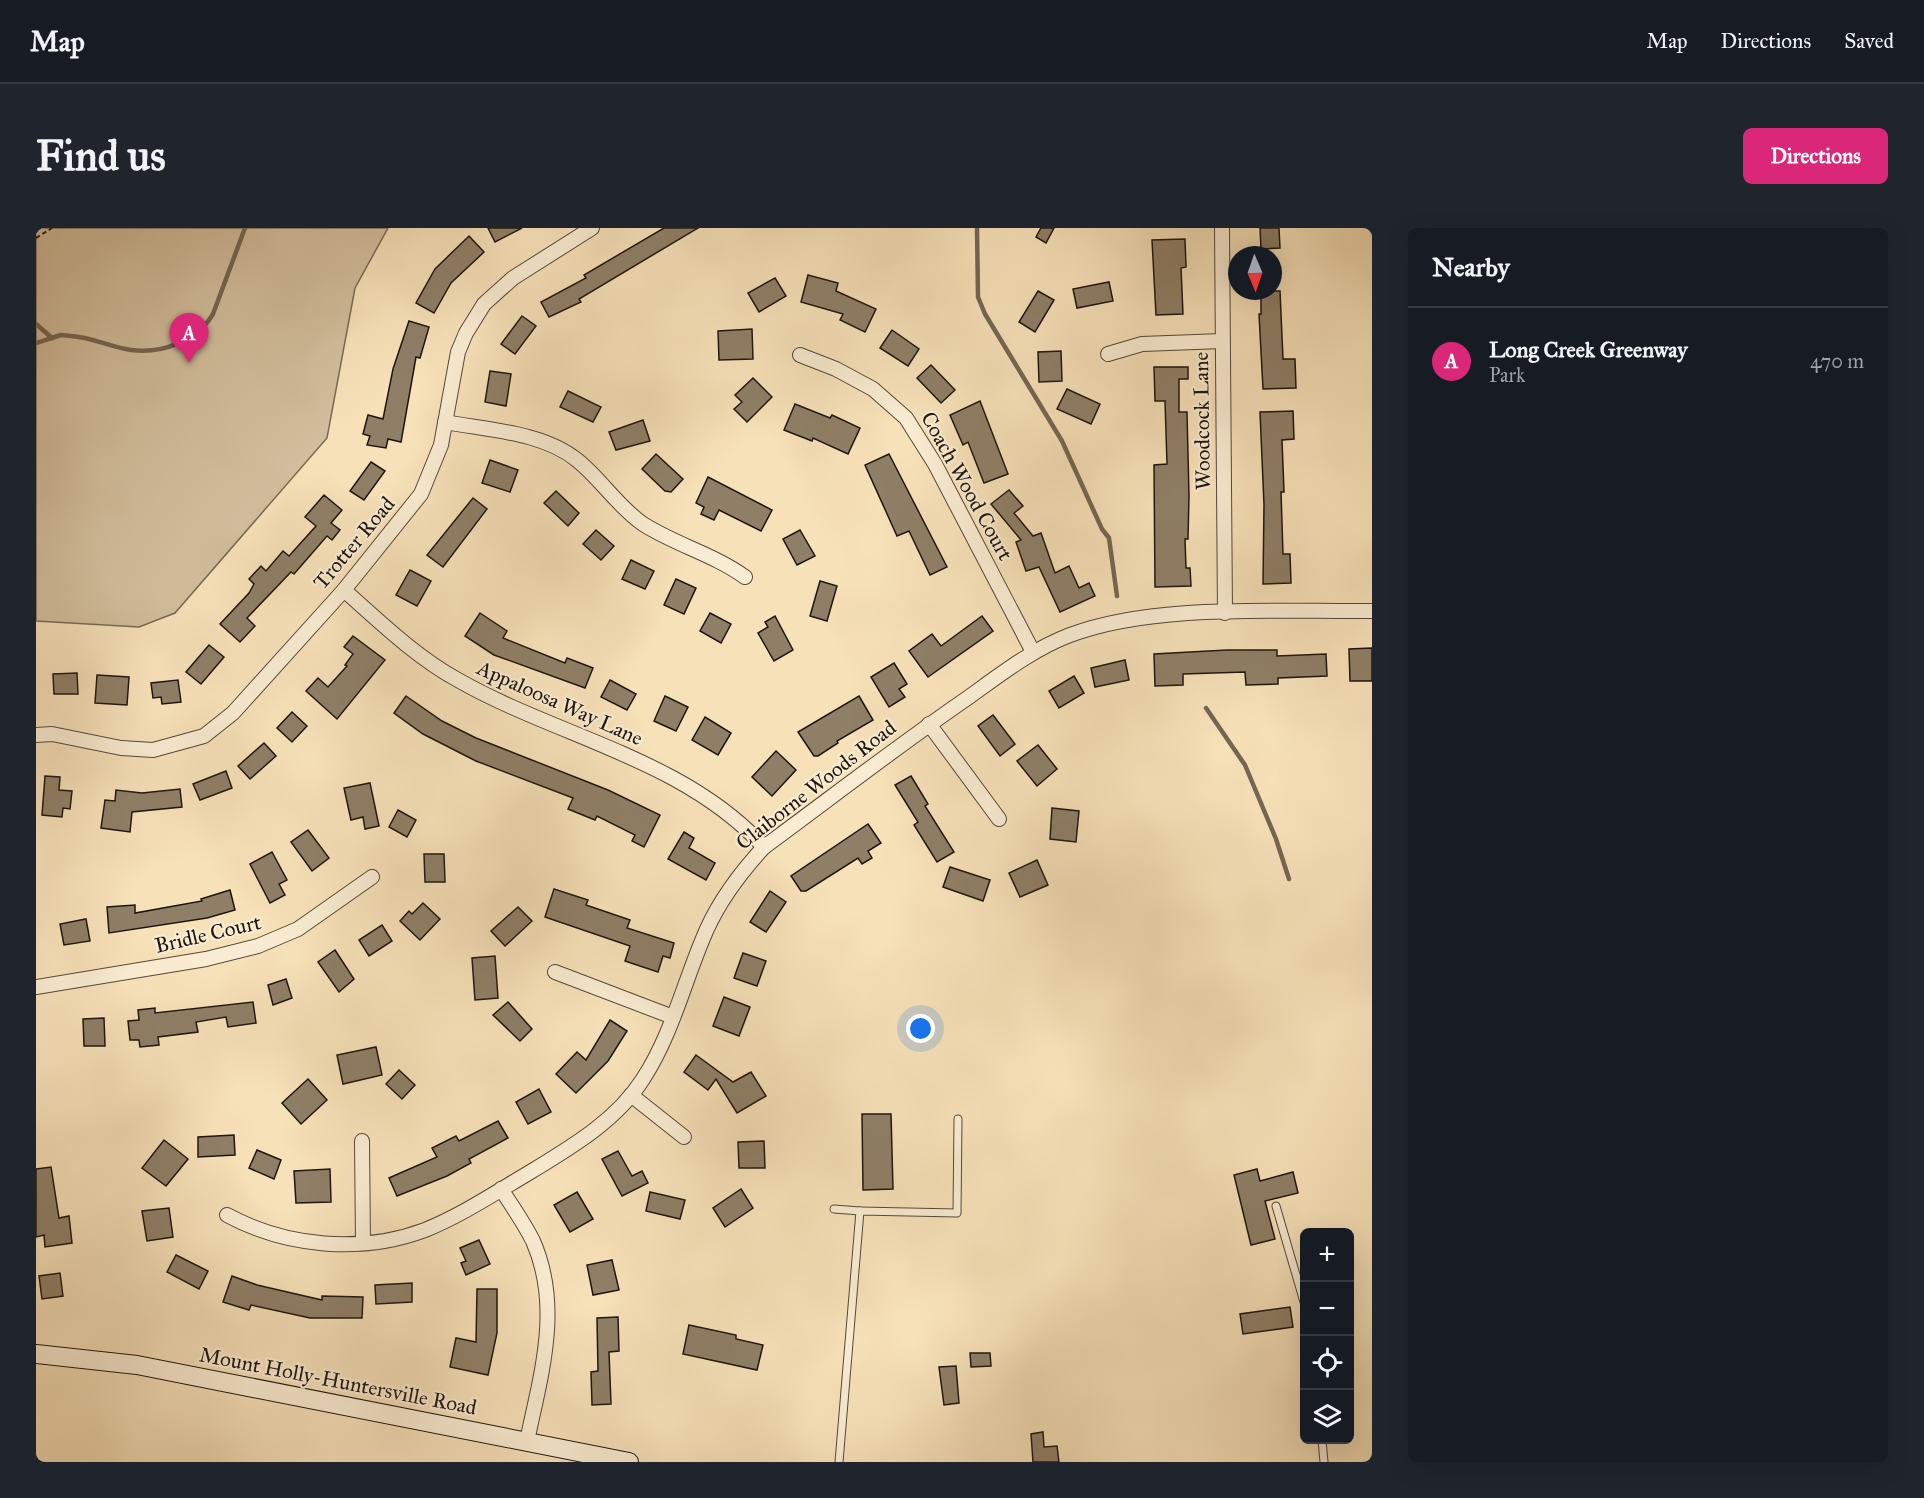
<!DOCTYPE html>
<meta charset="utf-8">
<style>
body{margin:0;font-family:"IM FELL Great Primer",serif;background:#20242c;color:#f1f3f6}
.controls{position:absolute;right:18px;bottom:18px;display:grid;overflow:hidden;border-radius:9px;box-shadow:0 6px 24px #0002}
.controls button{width:54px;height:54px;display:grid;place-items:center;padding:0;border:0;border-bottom:2px solid #363941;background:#171b24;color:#f1f3f6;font:30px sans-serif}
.compass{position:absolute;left:1192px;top:18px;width:54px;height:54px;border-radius:50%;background:#171b24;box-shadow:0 6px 24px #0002;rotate:178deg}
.you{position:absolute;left:885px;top:801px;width:21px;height:21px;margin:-15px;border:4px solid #fff;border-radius:50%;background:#1a73e8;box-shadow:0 0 0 9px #1a73e833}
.badge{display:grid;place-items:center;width:39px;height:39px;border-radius:50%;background:#db2777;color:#fff;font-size:20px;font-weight:700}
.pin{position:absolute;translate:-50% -50px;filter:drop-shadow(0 2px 3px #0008)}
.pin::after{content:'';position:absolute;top:32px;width:21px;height:18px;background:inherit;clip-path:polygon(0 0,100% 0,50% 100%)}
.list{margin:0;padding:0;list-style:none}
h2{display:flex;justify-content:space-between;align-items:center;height:78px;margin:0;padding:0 24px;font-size:26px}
h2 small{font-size:20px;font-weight:400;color:#9ea1a6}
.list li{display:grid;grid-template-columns:39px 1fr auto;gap:18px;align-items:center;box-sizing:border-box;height:108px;padding:0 24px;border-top:2px solid #363941}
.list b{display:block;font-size:22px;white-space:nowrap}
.list p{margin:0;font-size:20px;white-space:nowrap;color:#9ea1a6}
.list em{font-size:20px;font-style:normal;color:#9ea1a6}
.icon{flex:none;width:33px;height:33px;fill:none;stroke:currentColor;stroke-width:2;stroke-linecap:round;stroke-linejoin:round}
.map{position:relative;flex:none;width:1336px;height:1234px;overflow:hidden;border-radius:9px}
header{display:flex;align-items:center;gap:36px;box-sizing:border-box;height:84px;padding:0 30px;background:#171b24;border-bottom:2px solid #363941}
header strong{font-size:28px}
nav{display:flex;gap:33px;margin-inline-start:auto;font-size:21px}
.intro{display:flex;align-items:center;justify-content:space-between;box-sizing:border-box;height:144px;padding:0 36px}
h1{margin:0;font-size:42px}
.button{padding:15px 27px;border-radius:9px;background:#db2777;color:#fff;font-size:21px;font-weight:700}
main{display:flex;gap:36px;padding:0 36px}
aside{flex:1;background:#171b24;border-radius:9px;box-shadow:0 6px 24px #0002}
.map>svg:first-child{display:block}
.green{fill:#d2be9c;stroke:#786a55;stroke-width:1.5}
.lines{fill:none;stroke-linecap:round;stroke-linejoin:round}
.stream{stroke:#756652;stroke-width:4.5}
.building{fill:#8f7f67;stroke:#1f150e;stroke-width:1.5}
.service-casing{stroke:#554839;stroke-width:9}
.minor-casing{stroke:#554839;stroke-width:16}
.secondary-casing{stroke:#1f150e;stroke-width:20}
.path{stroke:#1f150e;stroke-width:2;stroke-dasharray:4.5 3;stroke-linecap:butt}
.service{stroke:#faecd2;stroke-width:7}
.minor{stroke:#faecd2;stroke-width:14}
.secondary{stroke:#faecd2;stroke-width:18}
.labels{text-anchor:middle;stroke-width:4.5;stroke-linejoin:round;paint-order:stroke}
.street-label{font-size:21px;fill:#1f150e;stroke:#faecd2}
</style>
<header>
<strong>Map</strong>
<nav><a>Map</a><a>Directions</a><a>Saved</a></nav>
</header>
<div class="intro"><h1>Find us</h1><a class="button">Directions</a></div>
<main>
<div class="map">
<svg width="1336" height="1234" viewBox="0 0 1336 1234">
<rect width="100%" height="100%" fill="#f7e1b9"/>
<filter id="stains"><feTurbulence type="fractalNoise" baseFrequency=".00333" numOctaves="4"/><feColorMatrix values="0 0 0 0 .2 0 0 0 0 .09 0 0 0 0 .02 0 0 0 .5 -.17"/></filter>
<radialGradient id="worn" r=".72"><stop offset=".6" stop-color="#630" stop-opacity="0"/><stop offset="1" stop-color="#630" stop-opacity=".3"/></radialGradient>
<path class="green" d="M0,0h352l-33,60 -28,150 -152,175 -36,14 -103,-6z"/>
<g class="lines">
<g class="stream">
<path d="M941,0l1,69 7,17 77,127 40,88 7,9 8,58"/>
<path d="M0,96l16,14"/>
<path d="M0,115l25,-8 10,1c20,1 39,11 60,14 31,4 66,-9 82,-36l32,-86"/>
<path d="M1170,480l39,57 31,74 13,40"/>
</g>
</g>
<g class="building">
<path d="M452,0h34l-27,14z"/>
<path d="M628,0h34l-119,71 2,3 -32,15 -8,-15 45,-24 -2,-3z"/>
<path d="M1005,0h13l-8,15 -10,-6z"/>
<path d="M1224,0h19l1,20 -19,1z"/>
<path d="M433,8l15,16 -33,31 -17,30 -18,-10 19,-34z"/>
<path d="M1149,11l1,28 -5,1 2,46 -27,1 -4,-75z"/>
<path d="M772,47l30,8 -2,8 40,18 -11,23 -25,-12 3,-6 -42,-12z"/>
<path d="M739,50l11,18 -27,16 -11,-19z"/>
<path d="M1073,54l4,19 -36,7 -4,-19z"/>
<path d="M1002,63l16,9 -19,32 -16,-10z"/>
<path d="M1225,63h19l3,68h12l1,29 -33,1 -4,-75h2z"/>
<path d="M486,88l14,10 -21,28 -14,-10z"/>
<path d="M373,93l20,6 -9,31 -4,-1 -15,85 -13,-3 -2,9 -19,-3 3,-9 -7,-2 5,-19 15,4 10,-50z"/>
<path d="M716,101l1,30 -34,1 -1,-29z"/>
<path d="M856,102l27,19 -11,17 -28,-18z"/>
<path d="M1025,123l1,30 -23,1 -1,-30z"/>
<path d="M895,137l24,25 -14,13 -24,-25z"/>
<path d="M1118,139h34v12h-9v33h8l2,84 -1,43h-3l1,29h4l1,18 -36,1 -1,-122 13,-1 -2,-63h-10z"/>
<path d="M454,143l21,3 -5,32 -21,-4z"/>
<path d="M717,150l19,19 -25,25 -13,-13 8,-7 -7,-7z"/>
<path d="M1031,161l33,15 -9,20 -34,-15z"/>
<path d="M532,163l33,16 -8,15 -33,-15z"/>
<path d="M944,173l28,73 -24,9 -16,-41 -5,3 -13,-30z"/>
<path d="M759,176l35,14 2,-3 28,13 -12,26 -35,-16 -1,3 -28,-11z"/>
<path d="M1257,183l1,28 -12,1 2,52h-3l2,62h7l1,29 -28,1 1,-79 -4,-93z"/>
<path d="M607,192l7,21 -34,9 -7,-18z"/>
<path d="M620,226l27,25 -12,13 -6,-1 -23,-22z"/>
<path d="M853,226l58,113 -17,8 -21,-44 -12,5 -32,-71z"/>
<path d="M454,232l28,10 -8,22 -28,-9z"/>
<path d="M335,234l14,9 -21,29 -14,-9z"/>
<path d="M672,249l64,33 -11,21 -42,-21 -5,10 -13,-6 3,-7 -8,-4z"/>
<path d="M973,262l14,16 -9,7 19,23 8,-3 14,40 14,-7 10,22 10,-5 6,13 -35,16 -21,-45 -13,4 -10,-29 5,-2 -30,-36z"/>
<path d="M520,263l23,22 -11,13 -24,-23z"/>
<path d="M288,267l18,15 -11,13 9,7 -8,10 -5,-4 -33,38 -3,-2 -44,46 8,8 -15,16 -20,-18 29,-31 5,-9 -5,-5 12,-13 5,5 17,-20 6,5 27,-30 -11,-9z"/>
<path d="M437,270l14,11 -44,58 -16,-12z"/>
<path d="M560,302l18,16 -13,14 -18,-16z"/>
<path d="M764,302l15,26 -18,9 -14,-26z"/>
<path d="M595,332l23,11 -9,18 -23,-10z"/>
<path d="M374,342l21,11 -14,25 -21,-11z"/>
<path d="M640,351l20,9 -12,26 -20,-9z"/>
<path d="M784,353l17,5 -10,35 -17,-5z"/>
<path d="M444,385l27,18 -4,7 62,25 2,-5 26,10 -8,20 -91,-33 -29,-19z"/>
<path d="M674,385l21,11 -10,19 -21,-12z"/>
<path d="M739,388l18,34 -19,11 -16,-28 10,-6 -3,-5z"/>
<path d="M946,388l11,15 -65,46 -19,-26 23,-17 9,12z"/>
<path d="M317,408l32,24 -48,59 -31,-28 12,-13 10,9 19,-21 -2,-1 8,-11 -9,-7z"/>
<path d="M173,417l15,12 -23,27 -15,-12z"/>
<path d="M1336,420v33h-22l-1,-32z"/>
<path d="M1191,422h50v6l49,-2 1,22 -49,2v6l-32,1 -1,-13 -62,2v11l-28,1 -1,-32z"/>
<path d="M1089,432l4,20 -34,7 -4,-19z"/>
<path d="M858,435l13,21 -8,5 6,8 -16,10 -18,-30z"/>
<path d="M41,445l1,21h-24l-1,-20z"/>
<path d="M61,447l32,2 -2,28 -32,-2z"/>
<path d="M1038,448l10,17 -25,15 -10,-17z"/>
<path d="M142,452l3,22 -19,2 -1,-7 -8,1 -2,-15z"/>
<path d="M574,452l26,14 -9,16 -26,-13z"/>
<path d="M370,468l36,25 34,17 132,52 52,25 -16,32 -12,-6 3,-6 -38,-19 -2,4 -27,-11 5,-11 -97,-37 -53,-27 -29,-21z"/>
<path d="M629,468l23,11 -12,24 -22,-10z"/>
<path d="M823,468l14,24 -36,21 1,2 -20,13h-4l-16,-24z"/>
<path d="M256,484l15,14 -15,16 -15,-14z"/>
<path d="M957,487l22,29 -15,12 -22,-30z"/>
<path d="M669,489l26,16 -13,22 -26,-15z"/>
<path d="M228,515l12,13 -26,23 -12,-13z"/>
<path d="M1002,517l19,24 -20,17 -20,-25z"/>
<path d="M740,523l20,19 -24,26 -20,-19z"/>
<path d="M190,543l6,17 -32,12 -7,-16z"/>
<path d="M9,548l15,1 -1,13 13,1 -2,18 -7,-1 -1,9 -20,-2z"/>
<path d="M875,548l17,28 -3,2 29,46 -17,10 -23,-37 4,-3 -23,-37z"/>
<path d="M334,555l9,43 -14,3 -2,-12 -12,3 -7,-32z"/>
<path d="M144,561l2,18 -50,5 -2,20 -29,-4 4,-28 10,1 1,-11 26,3z"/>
<path d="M1016,580l27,3 -3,31 -26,-3z"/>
<path d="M362,582l18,10 -9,17 -18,-10z"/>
<path d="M832,596l13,19 -13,8 4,7 -10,6 -4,-6 -52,33h-5l-10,-15z"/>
<path d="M272,602l21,28 -17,13 -21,-29z"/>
<path d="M648,604l10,6 -5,10 26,15 -9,17 -38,-21z"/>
<path d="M236,624l15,28 -8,4 6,11 -15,8 -20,-39z"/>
<path d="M388,626h20l1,28h-20z"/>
<path d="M1001,632l11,25 -28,12 -11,-24z"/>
<path d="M914,639l40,13 -7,21 -40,-14z"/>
<path d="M518,661l34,11 -2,5 44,15 -3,8 47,15 -4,15 -7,-2 -5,16 -33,-11 5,-15 -85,-29z"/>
<path d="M194,662l5,20 -28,8 -98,15 -2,-26 28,-2v8l67,-12 -1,-2z"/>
<path d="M734,663l16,11 -20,30 -16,-10z"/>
<path d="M387,675l17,16 -20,21 -20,-19 9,-10 3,3z"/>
<path d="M482,679l14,14 -27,25 -14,-15z"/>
<path d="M50,691l4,22 -26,4 -4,-21z"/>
<path d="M346,697l10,16 -23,15 -10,-16z"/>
<path d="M299,722l19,29 -15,13 -21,-30z"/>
<path d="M707,725l23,8 -9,25 -23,-8z"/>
<path d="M459,728l3,42 -23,2 -3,-42z"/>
<path d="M250,751l6,19 -19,7 -5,-20z"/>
<path d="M688,769l26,10 -11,29 -26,-10z"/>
<path d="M217,774l3,21 -28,4 -2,-10 -30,5 2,10 -40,5 1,8 -19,2 -1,-7h-9l-2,-19 11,-1 -1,-10 17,-2v5z"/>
<path d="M472,774l24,27 -12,12 -27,-26z"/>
<path d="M68,790l1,28h-21l-1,-27z"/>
<path d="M574,792l17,11 -19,30 -32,32 -20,-19 21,-22 9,8z"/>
<path d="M340,819l6,28 -39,9 -6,-29z"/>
<path d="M660,827l37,27 18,-10 15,24 -29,17 -21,-34 -8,11 -24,-18z"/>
<path d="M363,842l16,15 -13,14 -16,-15z"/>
<path d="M272,851l19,21 -26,24 -19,-21z"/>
<path d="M503,861l12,23 -23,12 -12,-22z"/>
<path d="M826,886h29l2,75 -30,1z"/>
<path d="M462,893l10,17 -39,21 2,4 -24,13 -50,20 -8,-18 48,-21 -5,-9 24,-12 3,5z"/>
<path d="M198,907l1,20 -37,2v-20z"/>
<path d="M128,912l24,19 -22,27 -24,-18z"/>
<path d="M728,913l1,27h-26l-1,-26z"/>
<path d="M221,922l24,10 -7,19 -25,-11z"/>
<path d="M582,923l14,25 10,-5 6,12 -26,13 -20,-37z"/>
<path d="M15,939l8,51 10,-2 3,27 -27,4 -1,-12 -8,2v-68z"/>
<path d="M294,941l1,33 -35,1 -2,-32z"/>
<path d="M1221,941l3,12 33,-9 5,21 -33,8 10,38 -24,6 -17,-70z"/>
<path d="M705,961l12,19 -28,19 -12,-19z"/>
<path d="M541,964l16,27 -23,13 -16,-27z"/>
<path d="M614,964l35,8 -5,19 -34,-8z"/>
<path d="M133,980l4,29 -26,4 -5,-30z"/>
<path d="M443,1012l11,24 -24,11 -5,-12 5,-2 -6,-13z"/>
<path d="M140,1027l32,16 -9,18 -32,-17z"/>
<path d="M576,1032l7,30 -26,5 -6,-30z"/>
<path d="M24,1045l3,23 -21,3 -3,-23z"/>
<path d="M196,1048l25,9 65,15v-4l41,1 -1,21h-52l-59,-13 -2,5 -26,-8z"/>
<path d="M376,1055v19l-36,2 -1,-19z"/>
<path d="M441,1061h20v44l-9,42 -38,-8 6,-29 20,4z"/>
<path d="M1254,1079l3,20 -50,7 -3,-20z"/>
<path d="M582,1089l1,34 -10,1 2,52 -19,1 -1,-33 7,-1 -1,-53z"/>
<path d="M653,1097l47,10v4l27,6 -6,25 -74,-16z"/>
<path d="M934,1125h20l1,13 -20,1z"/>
<path d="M920,1138l3,37 -15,2 -5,-38z"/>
<path d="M1007,1204l1,15 13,-1 2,16h-26l-2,-28z"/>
</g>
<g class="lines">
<g class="service-casing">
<g id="service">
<path d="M1240,978l28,96"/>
<path d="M798,981l26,2"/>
<path d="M1286,1212l2,22"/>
<path d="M803,1234l21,-251 97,2 1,-94"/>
</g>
</g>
<g class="minor-casing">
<g id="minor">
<path d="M1186,0l3,385"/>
<path d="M1072,126l34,-10 80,-3"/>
<path d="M764,127l36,14 37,20 33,29 29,46 98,188"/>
<path d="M409,194c42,8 98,10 132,38 24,19 40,46 66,64 33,21 70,30 102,53"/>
<path d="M308,362c36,32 72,67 114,90 100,57 226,79 306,167"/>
<path d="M893,496l70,95"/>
<path d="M0,507l16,-1 69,14 32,2 51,-14 29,-23 111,-123 77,-96 20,-49 17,-93 8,-19 18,-29 29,-26 79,-50"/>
<path d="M519,744l118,45"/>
<path d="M0,759l170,-28 52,-13 40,-17 74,-52"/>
<path d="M595,867l53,42"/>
<path d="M326,913l1,102"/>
<path d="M465,961c11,17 23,34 32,52 29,66 8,133 -6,200"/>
<path d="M191,987c59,32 134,39 198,15 37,-15 73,-39 107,-59 41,-25 85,-51 111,-92 30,-46 42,-101 64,-150 14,-31 34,-57 57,-82 68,-50 135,-102 205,-150 32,-23 64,-48 101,-62 85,-32 210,-23 302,-24"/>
</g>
</g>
<g class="secondary-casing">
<path id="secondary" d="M0,1126l101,11 492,97"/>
</g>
<path class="path" d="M0,10l16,-10"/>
<use href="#service" class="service"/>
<use href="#minor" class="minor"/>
<use href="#secondary" class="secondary"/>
</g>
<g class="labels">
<g class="street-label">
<text transform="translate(1166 193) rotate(-91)" y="7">Woodcock Lane</text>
<text transform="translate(931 258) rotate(61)" y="7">Coach Wood Court</text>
<text transform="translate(318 315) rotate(-50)" y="7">Trotter Road</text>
<text transform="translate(524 475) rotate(24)" y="7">Appaloosa Way Lane</text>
<text transform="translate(780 557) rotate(-38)" y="7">Claiborne Woods Road</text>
<text transform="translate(172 706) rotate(-13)" y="7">Bridle Court</text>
<text transform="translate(302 1153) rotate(11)" y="7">Mount Holly-Huntersville Road</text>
</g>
</g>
<rect width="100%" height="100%" filter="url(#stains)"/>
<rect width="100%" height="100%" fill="url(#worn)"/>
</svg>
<div class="controls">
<button>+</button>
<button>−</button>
<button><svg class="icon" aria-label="locate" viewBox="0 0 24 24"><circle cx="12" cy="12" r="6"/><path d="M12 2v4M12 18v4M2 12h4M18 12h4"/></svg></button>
<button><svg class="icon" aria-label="layers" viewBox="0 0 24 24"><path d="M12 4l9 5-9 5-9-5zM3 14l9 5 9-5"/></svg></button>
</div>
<svg class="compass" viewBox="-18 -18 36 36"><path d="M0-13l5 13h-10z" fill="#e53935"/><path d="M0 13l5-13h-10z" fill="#9ea1a6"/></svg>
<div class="you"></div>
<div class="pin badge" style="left:153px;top:135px">A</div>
</div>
<aside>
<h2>Nearby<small></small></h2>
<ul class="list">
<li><span class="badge">A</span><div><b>Long Creek Greenway</b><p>Park</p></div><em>470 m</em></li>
</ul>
</aside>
</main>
